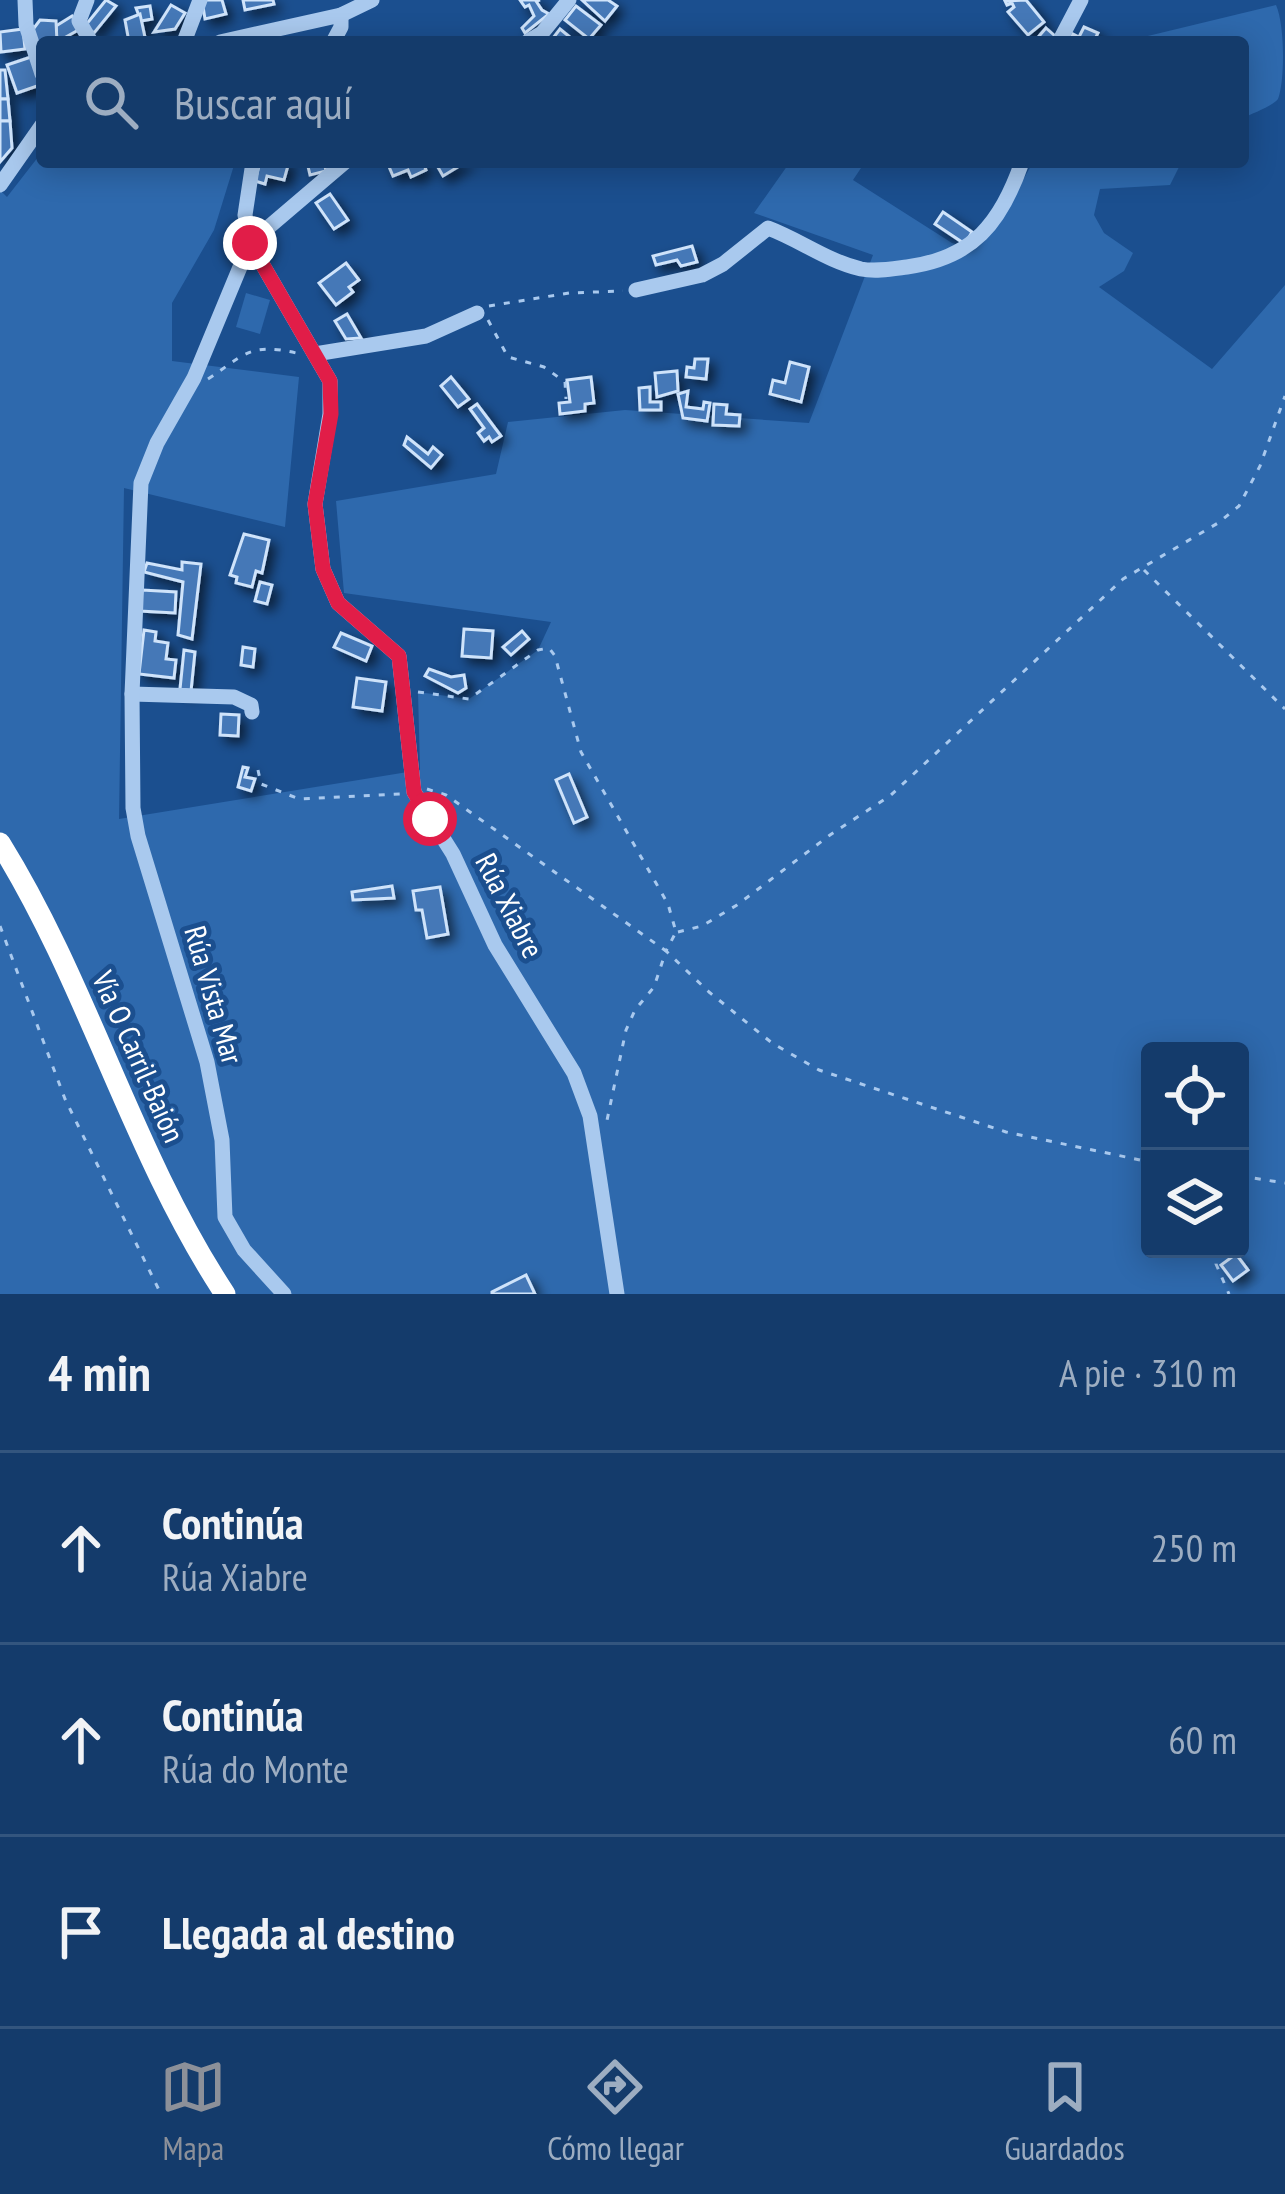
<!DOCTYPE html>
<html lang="es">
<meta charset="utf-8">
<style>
body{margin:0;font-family:"PT Sans Narrow",sans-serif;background:#1d4271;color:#f1f3f6}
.controls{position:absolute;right:36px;bottom:36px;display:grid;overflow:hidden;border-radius:12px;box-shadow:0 6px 30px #0003}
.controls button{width:108px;height:108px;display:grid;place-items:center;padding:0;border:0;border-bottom:3px solid #33557e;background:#143b6b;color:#f1f3f6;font:60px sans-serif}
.stop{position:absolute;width:36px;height:36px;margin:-27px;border:9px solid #e11d48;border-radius:50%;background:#fff}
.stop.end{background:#e11d48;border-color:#fff;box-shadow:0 3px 12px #0008}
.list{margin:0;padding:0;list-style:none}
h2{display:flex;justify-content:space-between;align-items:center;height:156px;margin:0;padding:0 48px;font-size:51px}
h2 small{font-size:39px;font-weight:400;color:#9dadc1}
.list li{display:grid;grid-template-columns:78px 1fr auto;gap:36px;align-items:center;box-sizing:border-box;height:192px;padding:0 48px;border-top:3px solid #33557e}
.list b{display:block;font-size:45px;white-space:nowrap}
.list p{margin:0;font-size:39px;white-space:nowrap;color:#9dadc1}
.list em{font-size:39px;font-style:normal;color:#9dadc1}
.icon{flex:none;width:66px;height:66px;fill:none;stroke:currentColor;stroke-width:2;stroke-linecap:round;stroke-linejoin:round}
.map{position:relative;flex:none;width:1285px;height:1294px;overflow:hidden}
.search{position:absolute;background:#143b6b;box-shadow:0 6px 30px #0003;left:36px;right:36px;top:36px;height:132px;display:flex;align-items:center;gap:30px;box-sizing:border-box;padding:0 42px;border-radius:12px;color:#9dadc1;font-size:45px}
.sheet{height:732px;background:#143b6b}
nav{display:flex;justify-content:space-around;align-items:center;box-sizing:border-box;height:168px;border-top:3px solid #33557e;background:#143b6b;font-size:33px;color:#9dadc1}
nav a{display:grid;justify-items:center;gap:6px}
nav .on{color:#8c9099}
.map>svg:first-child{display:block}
.green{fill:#2e69ad;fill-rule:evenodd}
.building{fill:#4478b7;stroke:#cfe3fa;stroke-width:3;filter:url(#shadow)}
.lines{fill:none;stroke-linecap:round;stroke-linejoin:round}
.path{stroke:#a9c9ee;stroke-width:3;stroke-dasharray:6 9;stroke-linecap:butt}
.minor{stroke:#a9c9ee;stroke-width:15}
.highway{stroke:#fff;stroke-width:21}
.route{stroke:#e11d48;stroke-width:15}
.labels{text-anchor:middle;stroke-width:10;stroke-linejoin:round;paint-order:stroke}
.street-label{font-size:30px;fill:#fff;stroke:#1b4f8f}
</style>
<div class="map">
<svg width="1285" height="1294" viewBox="0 0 1285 1294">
<defs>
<filter id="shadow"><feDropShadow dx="6" dy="6" stdDeviation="6" flood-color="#0009"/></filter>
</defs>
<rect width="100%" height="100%" fill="#1b4f8f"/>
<g class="green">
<path d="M1276,5c9,20 9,76 2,94 -7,8 -25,14 -35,19v-76h-120z"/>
<path d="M42,152v10h193l-21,68 -42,73v58l127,16 -14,150 -161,-39 -5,331 301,-49 -2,-78 51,7 69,-49 13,-28 -207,-29 -8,-92 160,-27 12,-52 117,-12 184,13 64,-168 -119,-42 36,-51h75l-12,18 99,63 22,6 31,-36 28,-51h141l5,5 -9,18 -70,4 -6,26 10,18 29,20 -9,18 -25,16 113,82 73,-84v1009h-1285v-1104l7,7zM1150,1051h90v198h-90z"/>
<path d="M246,293l24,7 -10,34 -24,-7z"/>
</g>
<g class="building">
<path d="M106,0l10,6 -22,27 -9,-7z"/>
<path d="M202,0h20l4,14 -21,5z"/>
<path d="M243,0h30l1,4 -29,6z"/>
<path d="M520,0h20l-4,1 6,9 7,4 -24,19 -3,-5 12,-12 -5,-11 -4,2z"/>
<path d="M582,0h26l9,6 -12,15z"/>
<path d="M1026,0l18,22 -16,13 -20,-23 6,-5 -2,-4 -5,2 -2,-4z"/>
<path d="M171,5l14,8 -10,16 -21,3z"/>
<path d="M150,6l2,13 -11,2 -5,-13z"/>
<path d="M576,6l25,19 -12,14 -24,-19z"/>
<path d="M140,14l6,28h-17l-4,-22z"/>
<path d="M72,16l8,13 -23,13 -1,-16z"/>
<path d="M40,20l16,1 1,21h-15v11l-11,-21z"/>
<path d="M1084,27l14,6 -3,6 7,3h-33l4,-8 6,3z"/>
<path d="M1046,28l9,8 -3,6h-18z"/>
<path d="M23,29l2,20 -24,3 -1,-20z"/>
<path d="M560,29l16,13h-26z"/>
<path d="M31,57l9,28 -23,8 -10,-28z"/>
<path d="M0,70h5l3,29h-8z"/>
<path d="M0,99h8l2,22h-10z"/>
<path d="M0,121h10l2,27 -12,14z"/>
<path d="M260,162h29l-5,18 -17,-4 -2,8 -10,-3z"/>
<path d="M307,162h17l2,9 -16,4z"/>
<path d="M387,162h36l3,8 -15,7 -3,-7 -15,6z"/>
<path d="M435,162h31l-23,14z"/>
<path d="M330,194l18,26 -14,9 -18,-26z"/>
<path d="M943,212l29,20 -7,12 -30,-20z"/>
<path d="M692,246l5,16 -16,4 -4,-6 -21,5 -3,-9z"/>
<path d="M346,263l13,17 -10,7 4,5 -17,13 -17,-22z"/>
<path d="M347,314l14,24 -15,1 -11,-18z"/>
<path d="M695,359h13l-2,20 -20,-2 1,-10 7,1z"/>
<path d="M790,362l19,5 -8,35 -31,-8 3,-14 12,3z"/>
<path d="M677,371l1,20 -21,6 -2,-24z"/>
<path d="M451,377l18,22 -11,8 -17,-21z"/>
<path d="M591,377l3,26 -9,1v7l-25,3 -1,-11 11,-1 -3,-22z"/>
<path d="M650,387v15h11v8h-21l-1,-22z"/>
<path d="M688,391l-2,16 17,2 1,-7 6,1 -3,18 -24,-3 -5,-24z"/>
<path d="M477,404l24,32 -9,6 -3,-5 -5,4 -6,-8 6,-5 -14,-19z"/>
<path d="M714,404l13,1 -1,9 14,1 -1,11 -26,-1z"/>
<path d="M407,437l21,17 5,-7 9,8 -11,13 -27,-23z"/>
<path d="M244,534l25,6 -7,33 -6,-2 -4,16 -16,-4 1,-6 -7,-2z"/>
<path d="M182,562l19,2 -9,75 -14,-4 5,-53 -39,-10 3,-9 35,7z"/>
<path d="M260,582l12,3 -5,19 -12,-3z"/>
<path d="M142,590l34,2 -1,21 -35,-2z"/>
<path d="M464,629l29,2 -2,27 -29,-2z"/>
<path d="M144,630l12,2 -1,9 13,2 -2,16 10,1 -2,18 -35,-4z"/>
<path d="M522,631l7,8 -18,16 -8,-8z"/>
<path d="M341,633l31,13 -6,15 -32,-14z"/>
<path d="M243,647l12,2 -2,18 -12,-2z"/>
<path d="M184,650l11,2 -4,39 -11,-2z"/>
<path d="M429,669l22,8 13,-2 2,13 -8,5 -33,-17z"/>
<path d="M357,678l29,4 -4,29 -29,-4z"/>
<path d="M221,714l18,1 -1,21 -18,-1z"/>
<path d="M243,767l5,1 -3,9 10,2 -4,12 -13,-4z"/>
<path d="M569,774l18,43 -13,6 -18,-43z"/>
<path d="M392,886l2,12 -41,2 -1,-8z"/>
<path d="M440,887l8,47 -21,4 -5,-28h-6l-3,-19z"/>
<path d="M1236,1254l12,16 -15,11 -12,-16z"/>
<path d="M526,1275l9,19h-43v-2z"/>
</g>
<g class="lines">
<g class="path">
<path d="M489,306l80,-13 54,-2"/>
<path d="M488,320l20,37 36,10 21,15 1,17"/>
<path d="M208,379c35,-23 41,-37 88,-26"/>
<path d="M1144,570l141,139"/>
<path d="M418,692l51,7 69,-49 11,-2 6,8 26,96 87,152 8,28 -10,19 43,41 63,51 47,27 187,62 144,30"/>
<path d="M258,770l3,14 38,15 101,-5"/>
<path d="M427,789l19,6 220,156 -12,36 -19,23 -9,20 -20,95"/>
<path d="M0,926l65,173 96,195"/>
<path d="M678,932l24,-6 35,-21 93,-70 61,-40 232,-216 95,-56 21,-17 21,-40 25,-70"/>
<path d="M1240,1176l45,7"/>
<path d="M1219,1249l-3,15 13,30"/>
</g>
<g class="minor">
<path d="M25,0l1,25 16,49"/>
<path d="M87,0l-8,21 12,21"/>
<path d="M184,42l16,-42"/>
<path d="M220,42l121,-27 31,-15"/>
<path d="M333,42l8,-15v-12"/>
<path d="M527,42l15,-9 27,-33"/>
<path d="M1059,42l22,-42"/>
<path d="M253,162l-8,53 5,28 80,138v33l-15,90 8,65 15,34 61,53 15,136 39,62 42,91 79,128 16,43 27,178"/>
<path d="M0,185l42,-60"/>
<path d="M636,290l66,-15 21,-11 45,-36c32,12 59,33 93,41 15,3 31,0 46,-2 66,-9 94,-44 115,-105"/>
<path d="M315,354l111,-18 51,-23"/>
<path d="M132,694l102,3 17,8 1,7"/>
<path d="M284,1294l-40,-44 -19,-33 -3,-77 -15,-78 -69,-226 -5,-28 -1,-114 9,-211 16,-40 37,-65 56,-135 95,-81"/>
</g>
<path class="highway" d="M0,843c89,143 132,310 225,451"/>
</g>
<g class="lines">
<path class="route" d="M250,243l80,138 1,33 -16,90 8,65 15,34 61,53 15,136 16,27"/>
</g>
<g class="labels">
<g class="street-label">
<text transform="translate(509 906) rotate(63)" y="10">Rúa Xiabre</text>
<text transform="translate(213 995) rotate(74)" y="10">Rúa Vista Mar</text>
<text transform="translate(138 1057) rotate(66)" y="10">Vía O Carril-Baión</text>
</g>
</g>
</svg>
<div class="controls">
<button><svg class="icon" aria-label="locate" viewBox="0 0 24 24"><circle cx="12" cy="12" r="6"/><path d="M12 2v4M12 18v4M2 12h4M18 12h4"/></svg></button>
<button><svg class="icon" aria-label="layers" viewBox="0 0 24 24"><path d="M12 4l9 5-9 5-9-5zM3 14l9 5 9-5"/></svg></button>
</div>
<div class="stop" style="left:430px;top:819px"></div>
<div class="stop end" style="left:250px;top:243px"></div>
<div class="search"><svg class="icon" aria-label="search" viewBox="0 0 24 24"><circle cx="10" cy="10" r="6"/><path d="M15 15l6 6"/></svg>Buscar aquí</div>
</div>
<section class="sheet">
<h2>4 min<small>A pie · 310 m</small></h2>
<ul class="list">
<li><svg class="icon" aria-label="ahead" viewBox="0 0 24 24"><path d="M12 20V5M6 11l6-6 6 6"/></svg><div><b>Continúa</b><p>Rúa Xiabre</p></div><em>250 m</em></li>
<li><svg class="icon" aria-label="ahead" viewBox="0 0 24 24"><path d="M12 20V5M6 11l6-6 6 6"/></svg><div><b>Continúa</b><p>Rúa do Monte</p></div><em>60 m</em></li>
<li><svg class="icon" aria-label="arrive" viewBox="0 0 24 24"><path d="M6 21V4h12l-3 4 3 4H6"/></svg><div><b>Llegada al destino</b></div></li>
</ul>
</section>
<nav>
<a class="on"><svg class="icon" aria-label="map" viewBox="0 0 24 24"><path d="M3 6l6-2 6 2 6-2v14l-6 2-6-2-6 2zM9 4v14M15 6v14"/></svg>Mapa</a>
<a><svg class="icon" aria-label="directions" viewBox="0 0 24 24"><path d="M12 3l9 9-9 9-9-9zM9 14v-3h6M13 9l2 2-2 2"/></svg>Cómo llegar</a>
<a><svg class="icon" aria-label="saved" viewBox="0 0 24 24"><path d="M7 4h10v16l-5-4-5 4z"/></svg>Guardados</a>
</nav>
